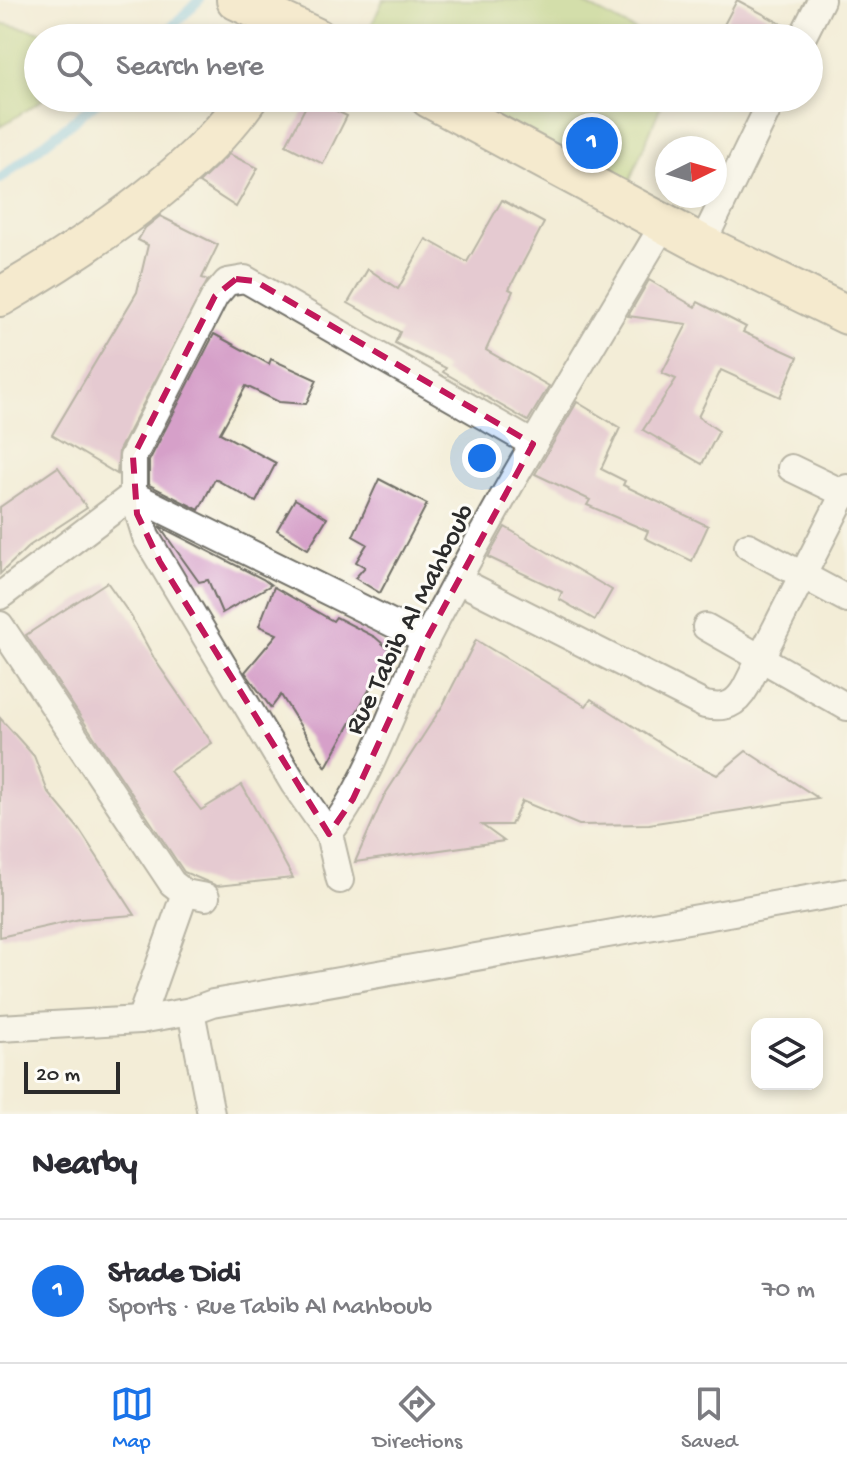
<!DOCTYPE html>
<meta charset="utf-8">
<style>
body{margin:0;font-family:"Gochi Hand",sans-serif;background:#f7f7f7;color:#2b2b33}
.controls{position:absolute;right:24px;bottom:24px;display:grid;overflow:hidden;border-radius:16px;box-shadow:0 4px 12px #0003}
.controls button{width:72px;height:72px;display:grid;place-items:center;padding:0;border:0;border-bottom:2px solid #e1e1e2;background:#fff;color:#2b2b33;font:40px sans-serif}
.compass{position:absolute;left:655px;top:136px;width:72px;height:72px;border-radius:50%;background:#fff;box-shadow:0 4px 12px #0003;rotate:85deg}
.scale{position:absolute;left:24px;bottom:20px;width:96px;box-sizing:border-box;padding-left:8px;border:4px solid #2b2b2b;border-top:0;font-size:22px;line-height:28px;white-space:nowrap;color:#2b2b2b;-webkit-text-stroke:6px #fdfcf7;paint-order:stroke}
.you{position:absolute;left:482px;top:458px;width:28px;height:28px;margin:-20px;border:6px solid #fff;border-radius:50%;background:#1a73e8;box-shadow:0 0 0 12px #1a73e833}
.badge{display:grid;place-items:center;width:52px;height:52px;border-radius:50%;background:#1a73e8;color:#fff;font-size:26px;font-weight:700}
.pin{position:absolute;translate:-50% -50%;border:4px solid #fff;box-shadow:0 2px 8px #0006}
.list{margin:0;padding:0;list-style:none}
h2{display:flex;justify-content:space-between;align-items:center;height:104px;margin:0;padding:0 32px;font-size:34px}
h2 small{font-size:26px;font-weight:400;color:#7c7c81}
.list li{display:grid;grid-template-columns:52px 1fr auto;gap:24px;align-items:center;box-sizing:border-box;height:144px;padding:0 32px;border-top:2px solid #e1e1e2}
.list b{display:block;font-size:30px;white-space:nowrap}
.list p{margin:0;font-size:26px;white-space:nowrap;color:#7c7c81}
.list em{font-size:26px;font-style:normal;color:#7c7c81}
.icon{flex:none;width:44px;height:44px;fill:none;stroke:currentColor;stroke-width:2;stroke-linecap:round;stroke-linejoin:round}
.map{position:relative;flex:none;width:847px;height:1114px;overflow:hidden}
.search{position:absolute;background:#fff;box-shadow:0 4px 12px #0003;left:24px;right:24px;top:24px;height:88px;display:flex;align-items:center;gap:20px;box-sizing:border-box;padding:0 28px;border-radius:44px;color:#7c7c81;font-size:30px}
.sheet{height:248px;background:#fff}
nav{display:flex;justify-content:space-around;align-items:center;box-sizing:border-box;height:112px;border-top:2px solid #e1e1e2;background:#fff;font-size:22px;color:#7c7c81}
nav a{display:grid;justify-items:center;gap:4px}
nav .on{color:#1a73e8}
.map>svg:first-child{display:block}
.green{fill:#aecc73;stroke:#6c7c4f;stroke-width:2}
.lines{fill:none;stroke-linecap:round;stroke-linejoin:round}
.stream{stroke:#6ec0ea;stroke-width:10}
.building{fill:#d6a0c9}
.street-casing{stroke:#716f67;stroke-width:30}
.secondary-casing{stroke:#716f67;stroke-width:42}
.street{stroke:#fff;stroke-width:26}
.secondary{stroke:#f9e7c3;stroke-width:38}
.marked{fill:none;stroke:#c2185b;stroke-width:6;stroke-dasharray:16 10;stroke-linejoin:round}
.labels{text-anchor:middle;stroke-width:6;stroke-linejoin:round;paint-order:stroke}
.street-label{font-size:28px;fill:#2b2b2b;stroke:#fdfcf7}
</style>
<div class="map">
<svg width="847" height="1114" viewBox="0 0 847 1114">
<rect width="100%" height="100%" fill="#fdfcf7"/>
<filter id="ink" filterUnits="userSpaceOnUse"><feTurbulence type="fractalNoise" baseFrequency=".0125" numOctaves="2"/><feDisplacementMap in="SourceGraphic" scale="16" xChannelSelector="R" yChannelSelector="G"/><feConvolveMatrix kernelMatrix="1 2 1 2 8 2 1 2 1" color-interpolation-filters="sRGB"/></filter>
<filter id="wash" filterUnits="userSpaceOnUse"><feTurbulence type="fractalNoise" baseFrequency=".006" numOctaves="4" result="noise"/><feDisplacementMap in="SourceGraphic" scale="32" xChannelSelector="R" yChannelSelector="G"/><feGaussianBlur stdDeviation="1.8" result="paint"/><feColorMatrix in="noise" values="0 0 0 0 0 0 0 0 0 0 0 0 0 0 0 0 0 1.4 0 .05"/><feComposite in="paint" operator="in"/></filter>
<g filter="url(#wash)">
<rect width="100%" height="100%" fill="#f3edd7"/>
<g class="green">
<path d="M383,0h194l73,38h-284z"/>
<path d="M0,23l72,15h-34v60h7l-45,29z"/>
<path d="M95,28l30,9 -48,1z"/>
<path d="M449,98h215l-37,89z"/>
</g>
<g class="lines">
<g class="stream">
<path d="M161,38l38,-38"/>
<path d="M0,179l102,-81"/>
</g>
</g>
<g id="blocks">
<g class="building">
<path d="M737,0l52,28 -3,10h-69z"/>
<path d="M310,98l37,18 -24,48 -37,-19z"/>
<path d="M229,154l29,14 -22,39 -37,-24z"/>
<path d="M502,200l42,23 -35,66 4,2 -27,59 63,36 -21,35 -85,-49 3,-4 -51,-25 5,-11 -52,-29 20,-34 30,20 28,-50 41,23z"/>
<path d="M160,216l58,29 -16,33 6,2 -89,170 -2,24 -65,-39 85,-143 11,-47 -10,-5 7,-12z"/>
<path d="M649,280l46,27 3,-5 48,25 -3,5 55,25 -18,40 -59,-27 -23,47 21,14 -17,33 -59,-34 33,-51 -14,-6 25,-49 -59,-8z"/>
<path d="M214,334l55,30 2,-5 46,21 -11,24 -27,-2 -33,-16 -26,47 56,30 -20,39 -41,-23 -16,31 -50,-25v-24z"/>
<path d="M577,402l43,26 -19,41 24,12 -2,4 85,41 -16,35 -47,-23 3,-7 -61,-26 3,-5 -55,-26z"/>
<path d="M58,467l29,41 -58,38 -29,28v-67z"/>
<path d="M379,479l48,25 -47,89 -25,-15 10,-11 -9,-5 11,-18 -14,-8z"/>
<path d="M295,499l32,19 -19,31 -31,-19z"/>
<path d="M159,526l104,53 8,6 -49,28 -14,-33 -9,2z"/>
<path d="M505,527l107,63 -17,30 -36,-21 3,-7 -74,-35z"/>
<path d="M107,582l24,34 24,44 57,83 -42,28 31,39 41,-25 51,93 -76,8 -33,-14 -158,-237z"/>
<path d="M274,587l59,34 3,-4 39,20 16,14 -65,116 -45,-72 -10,13 -26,-36 32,-38 -18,-8z"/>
<path d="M476,640l110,66 5,-7 92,59 34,17 29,-24 72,47 -169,26 -70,1 -57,-24 -11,24h-29l22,16 -149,21 29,-66 59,-91z"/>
<path d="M0,718l34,38 14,36 31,37 56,86 -55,4 -80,18z"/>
</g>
</g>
</g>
<g filter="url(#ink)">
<use href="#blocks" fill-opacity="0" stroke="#716f67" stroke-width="2"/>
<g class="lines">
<g class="street-casing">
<g id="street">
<path d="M802,38l19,-38"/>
<path d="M702,244l71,-146"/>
<path d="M791,468l56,27"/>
<path d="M133,495l293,145"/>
<path d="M748,546l99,53"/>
<path d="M458,580l247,125c20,4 31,0 41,-18l101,-199"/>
<path d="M0,596l133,-101"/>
<path d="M0,625l172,258 13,10 21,4"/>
<path d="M706,627l141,80"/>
<path d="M329,834c44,-58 64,-131 97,-195 73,-142 157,-278 238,-415"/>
<path d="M340,880l-11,-46 -35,-50 -148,-247 -13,-42v-38l82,-161 12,-14 18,-3 288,165"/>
<path d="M191,1011l22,-8 634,-111"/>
<path d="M140,1020l45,-127"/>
<path d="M0,1028l140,-8 51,-9 20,103"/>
</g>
</g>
<g class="secondary-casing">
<g id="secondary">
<path d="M236,0l81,38"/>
<path d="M429,98l273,146 145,71"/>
<path d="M0,297c82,-48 194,-122 248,-199"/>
</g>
</g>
<use href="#street" class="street"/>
<use href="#secondary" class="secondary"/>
</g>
</g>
<path d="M0 0H847V1114H0ZM236,279l19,2 278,163 -107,196 -73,159 -24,35 -169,-272 -23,-48 -4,-57 82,-161z" fill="#f3edd7" fill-opacity=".55" fill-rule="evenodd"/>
<path class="marked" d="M236,279l19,2 278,163 -107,196 -73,159 -24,35 -169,-272 -23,-48 -4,-57 82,-161z"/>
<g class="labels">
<g class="street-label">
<text transform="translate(407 618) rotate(-63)" y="10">Rue Tabib Al Mahboub</text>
</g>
</g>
</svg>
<div class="controls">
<button><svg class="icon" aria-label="layers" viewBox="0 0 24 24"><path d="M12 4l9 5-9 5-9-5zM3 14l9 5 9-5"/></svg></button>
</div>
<svg class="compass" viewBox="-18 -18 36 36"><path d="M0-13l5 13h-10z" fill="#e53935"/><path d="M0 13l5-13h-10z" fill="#7c7c81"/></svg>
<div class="scale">20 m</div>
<div class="you"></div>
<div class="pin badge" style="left:592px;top:143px">1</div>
<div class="search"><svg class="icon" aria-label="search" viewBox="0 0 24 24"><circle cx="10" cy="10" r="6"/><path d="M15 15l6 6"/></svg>Search here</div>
</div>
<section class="sheet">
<h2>Nearby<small></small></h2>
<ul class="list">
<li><span class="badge">1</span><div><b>Stade Didi</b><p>Sports · Rue Tabib Al Mahboub</p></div><em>70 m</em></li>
</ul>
</section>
<nav>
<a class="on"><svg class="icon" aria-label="map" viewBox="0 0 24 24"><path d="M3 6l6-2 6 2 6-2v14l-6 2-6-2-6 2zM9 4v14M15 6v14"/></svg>Map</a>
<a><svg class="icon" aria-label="directions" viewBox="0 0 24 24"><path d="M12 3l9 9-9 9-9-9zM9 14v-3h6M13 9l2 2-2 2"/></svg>Directions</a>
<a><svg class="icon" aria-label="saved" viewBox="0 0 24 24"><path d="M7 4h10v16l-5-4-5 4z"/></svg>Saved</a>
</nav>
